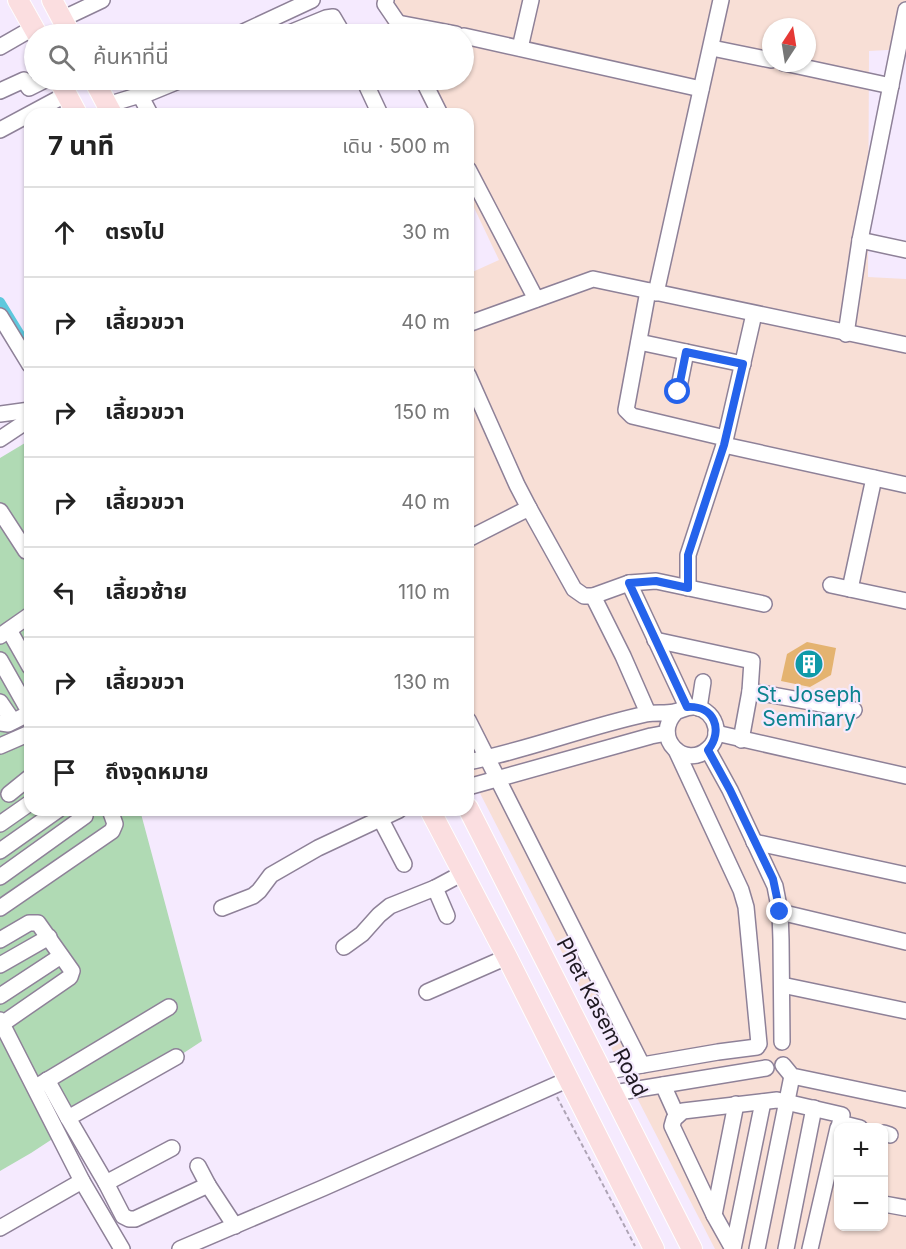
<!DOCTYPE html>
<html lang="th">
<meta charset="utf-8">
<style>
body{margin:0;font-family:Inter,"Noto Sans Thai",sans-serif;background:#f6f6f6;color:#222}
.controls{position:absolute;right:18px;bottom:18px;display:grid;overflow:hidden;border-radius:12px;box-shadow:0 2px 4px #0004}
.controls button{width:54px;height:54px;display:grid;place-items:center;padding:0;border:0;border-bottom:2px solid #e0e0e0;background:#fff;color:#222;font:30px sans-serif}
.compass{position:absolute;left:762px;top:18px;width:54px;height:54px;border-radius:50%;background:#fff;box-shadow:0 2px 4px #0004;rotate:12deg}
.stop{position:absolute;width:18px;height:18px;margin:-14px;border:4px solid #2563eb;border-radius:50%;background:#fff}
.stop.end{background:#2563eb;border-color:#fff;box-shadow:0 2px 6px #0008}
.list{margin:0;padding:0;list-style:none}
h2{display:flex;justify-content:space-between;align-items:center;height:78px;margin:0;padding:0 24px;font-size:26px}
h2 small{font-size:20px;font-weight:400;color:#767676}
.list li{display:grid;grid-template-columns:39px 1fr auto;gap:18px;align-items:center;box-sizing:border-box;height:90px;padding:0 24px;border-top:2px solid #e0e0e0}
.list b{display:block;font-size:22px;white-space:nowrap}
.list em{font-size:20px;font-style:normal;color:#767676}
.icon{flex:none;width:33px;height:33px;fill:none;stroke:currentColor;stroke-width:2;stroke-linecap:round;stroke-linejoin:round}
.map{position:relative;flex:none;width:906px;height:1249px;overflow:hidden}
.search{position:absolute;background:#fff;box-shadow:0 2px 4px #0004;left:24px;top:24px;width:450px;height:66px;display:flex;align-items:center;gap:15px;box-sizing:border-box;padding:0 21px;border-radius:33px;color:#767676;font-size:22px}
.panel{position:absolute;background:#fff;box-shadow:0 2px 4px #0004;left:24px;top:108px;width:450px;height:708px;border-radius:18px}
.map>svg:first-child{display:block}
.education{fill:#f8dfd6;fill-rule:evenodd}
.green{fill:#b0dab4}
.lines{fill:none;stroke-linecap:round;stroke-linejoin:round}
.canal{stroke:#5dc8dd;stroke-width:10}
.building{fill:#e4b370}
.minor-casing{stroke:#8e8198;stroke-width:18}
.major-casing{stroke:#fff;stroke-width:22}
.path{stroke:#aea4b5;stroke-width:2;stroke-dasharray:4.5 3;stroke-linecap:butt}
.minor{stroke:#fff;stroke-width:15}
.major{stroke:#fbdee0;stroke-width:20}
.route{stroke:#2563eb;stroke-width:8}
.labels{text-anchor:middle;stroke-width:4.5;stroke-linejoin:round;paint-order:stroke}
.culture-label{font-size:21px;fill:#0d838f;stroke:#f5eafe}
.street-label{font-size:21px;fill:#1e1821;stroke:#f5eafe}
</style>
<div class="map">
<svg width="906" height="1249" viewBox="0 0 906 1249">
<rect width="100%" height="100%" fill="#f5eafe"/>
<path class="education" d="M376,0h530v49l-37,2 -1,226 38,2v970h-191l-247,-479v-496l31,-14 -31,-65v-81h-38l-17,-34h51v-46h-72zM771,27h36v36h-36zM838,1128h46v98h-46z"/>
<path class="green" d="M30,440v370h110l62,231 -171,112 -31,18v-713z"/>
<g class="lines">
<path class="canal" d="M0,302l30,49"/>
</g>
<path class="building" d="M807,642l29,6 -5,27 -21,12 -29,-6 6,-27z"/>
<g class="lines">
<g class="minor-casing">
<g id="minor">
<path d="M386,0l-1,4 13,19 5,11"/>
<path d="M62,19l40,-19"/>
<path d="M398,23l58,11"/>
<path d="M239,34l73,-34"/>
<path d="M287,34l39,-16 7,-1 10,17"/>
<path d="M464,36l237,53"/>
<path d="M0,47l33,-19"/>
<path d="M520,48l11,-48"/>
<path d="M712,48l59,12"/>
<path d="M784,63l107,23"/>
<path d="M364,80l15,32"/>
<path d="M423,80l17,34"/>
<path d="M98,87l14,-7"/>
<path d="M0,91l24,-11 5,8 16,-8"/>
<path d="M142,96l39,-16"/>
<path d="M107,105l33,-10 10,19"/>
<path d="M0,130l67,-36"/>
<path d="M468,169l68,130"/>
<path d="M860,240l46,10"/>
<path d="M648,291l-22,119 6,6 93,22"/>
<path d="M656,293l65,-293"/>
<path d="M0,316l30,49"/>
<path d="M468,324l125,-45 313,66"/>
<path d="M846,334l14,-94 46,-230"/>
<path d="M639,342l104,22"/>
<path d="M468,375l49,110 12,23"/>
<path d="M678,392l8,-40"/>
<path d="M0,414l30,-4"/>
<path d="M0,439l30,-20"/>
<path d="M724,445l182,40"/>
<path d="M0,511l26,40"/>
<path d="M468,539l61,-31 45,81 10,7h9l36,-13 27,-2 108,23"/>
<path d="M629,583l58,124"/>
<path d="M831,585l75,16"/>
<path d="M688,588v-33l36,-110 30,-131"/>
<path d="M850,589l24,-111"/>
<path d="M593,596l30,60 25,57"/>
<path d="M9,630l21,37"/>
<path d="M0,636l30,-21"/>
<path d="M655,640l97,21 -2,30 -9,49"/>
<path d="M0,660l30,53"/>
<path d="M750,691l104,19"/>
<path d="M0,702l13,19"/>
<path d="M699,708l4,-26"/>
<path d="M468,720l174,345"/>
<path d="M0,723l8,1 22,-11"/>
<path d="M716,733l190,43"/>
<path d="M0,746l30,-13"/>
<path d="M676,750l65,140 5,17 13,137"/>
<path d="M708,750l22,40 45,96 5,26 1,28 1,102"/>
<path d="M468,762c60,-12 118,-35 178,-48 9,-2 19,0 28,-2 7,-1 12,-6 21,-5 11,2 19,10 21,21 1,8 -2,16 -8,21 -23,21 -56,-11 -33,-36"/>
<path d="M468,787l183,-51 16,-3"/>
<path d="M9,794l21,-17"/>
<path d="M380,818l24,46"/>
<path d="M0,824l30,-21"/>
<path d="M754,842l152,33"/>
<path d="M0,851l58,-41"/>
<path d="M0,877l85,-61"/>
<path d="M435,888l12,28"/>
<path d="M0,908l112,-77 3,-7 -5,-14"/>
<path d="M222,908l31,-12 6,-5 12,-16 47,-27 81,-38"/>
<path d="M780,912l126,30"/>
<path d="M0,940l29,-17h9l34,48 -2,6 -68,47"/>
<path d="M344,947l18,-13 17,-19 11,-9 45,-18 28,-15"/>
<path d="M0,965l49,-28"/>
<path d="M782,985l124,26"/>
<path d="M427,992l80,-35"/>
<path d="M0,996l61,-40"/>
<path d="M0,1020l82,161 40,68"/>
<path d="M176,1057l-108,61 38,65 17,33 6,3h6l73,-34 27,41"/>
<path d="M783,1065l9,11 114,24"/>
<path d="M602,1072l116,-20 39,-5"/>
<path d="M47,1080l21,38"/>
<path d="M663,1085l14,31"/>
<path d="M36,1087l133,-80"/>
<path d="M614,1093l152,-25"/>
<path d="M840,1123l20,5"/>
<path d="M884,1133l6,2"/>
<path d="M198,1166l10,19"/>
<path d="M106,1183l66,-35"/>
<path d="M884,1204l22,4"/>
<path d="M714,1215l22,-111"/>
<path d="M0,1228l82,-47"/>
<path d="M180,1249l143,-61 246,-109"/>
<path d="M733,1249l-19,-34 -42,-89 2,-7 9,-8 94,-11 65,15 -3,13"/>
<path d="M733,1249l30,-147"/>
<path d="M757,1249l35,-173"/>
<path d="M786,1249l28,-141"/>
<path d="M810,1249l28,-121"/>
</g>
</g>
<g class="major-casing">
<g id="major">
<path d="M18,0l19,34"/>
<path d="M52,0l18,34"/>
<path d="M59,80l18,34"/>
<path d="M94,80l18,34"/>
<path d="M468,808l224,441"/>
<path d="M430,810l77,147 147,292"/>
</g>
</g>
<path class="path" d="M557,1097l78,149"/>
<use href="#minor" class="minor"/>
<use href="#major" class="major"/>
</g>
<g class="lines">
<path class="route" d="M678,392l8,-40 57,12 -19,81 -36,110v33l-32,-7 -27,2 58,124c27,-2 37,23 21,43l22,40 43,89 7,33"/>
</g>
<defs>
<g id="building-disc" transform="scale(1.5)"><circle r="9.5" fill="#0f9aa8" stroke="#f5eafe"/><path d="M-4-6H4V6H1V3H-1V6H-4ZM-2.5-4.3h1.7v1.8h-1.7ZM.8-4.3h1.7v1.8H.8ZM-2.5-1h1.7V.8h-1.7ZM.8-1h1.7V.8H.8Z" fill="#fff"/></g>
</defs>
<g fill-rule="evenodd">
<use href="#building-disc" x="809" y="664"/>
</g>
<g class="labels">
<g class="culture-label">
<text x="809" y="702">St. Joseph<tspan x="809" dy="24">Seminary</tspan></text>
</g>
<g class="street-label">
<text transform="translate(602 1017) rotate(63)" y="7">Phet Kasem Road</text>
</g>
</g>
</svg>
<div class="controls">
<button>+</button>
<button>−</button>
</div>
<svg class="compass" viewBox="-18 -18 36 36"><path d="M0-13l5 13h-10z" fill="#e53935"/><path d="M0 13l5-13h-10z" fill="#767676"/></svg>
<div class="stop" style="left:678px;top:392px"></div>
<div class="stop end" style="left:780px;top:912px"></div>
<div class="search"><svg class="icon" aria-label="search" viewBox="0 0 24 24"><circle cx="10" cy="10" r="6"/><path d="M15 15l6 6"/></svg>ค้นหาที่นี่</div>
<section class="panel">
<h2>7 นาที<small>เดิน · 500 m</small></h2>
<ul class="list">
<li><svg class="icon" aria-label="ahead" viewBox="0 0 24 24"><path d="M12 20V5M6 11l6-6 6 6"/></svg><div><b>ตรงไป</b></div><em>30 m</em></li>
<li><svg class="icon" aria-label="right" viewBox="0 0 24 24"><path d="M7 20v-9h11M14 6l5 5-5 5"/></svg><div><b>เลี้ยวขวา</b></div><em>40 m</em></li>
<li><svg class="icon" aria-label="right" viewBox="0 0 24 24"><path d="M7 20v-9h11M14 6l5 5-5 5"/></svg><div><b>เลี้ยวขวา</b></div><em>150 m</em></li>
<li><svg class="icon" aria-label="right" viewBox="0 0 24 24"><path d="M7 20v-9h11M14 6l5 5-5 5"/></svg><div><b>เลี้ยวขวา</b></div><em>40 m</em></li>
<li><svg class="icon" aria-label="left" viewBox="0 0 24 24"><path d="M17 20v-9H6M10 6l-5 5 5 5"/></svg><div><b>เลี้ยวซ้าย</b></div><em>110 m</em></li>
<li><svg class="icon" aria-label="right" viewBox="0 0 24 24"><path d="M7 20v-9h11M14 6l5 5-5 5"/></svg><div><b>เลี้ยวขวา</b></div><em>130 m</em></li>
<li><svg class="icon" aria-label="arrive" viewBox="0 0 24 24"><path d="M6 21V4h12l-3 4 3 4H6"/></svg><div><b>ถึงจุดหมาย</b></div></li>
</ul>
</section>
</div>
